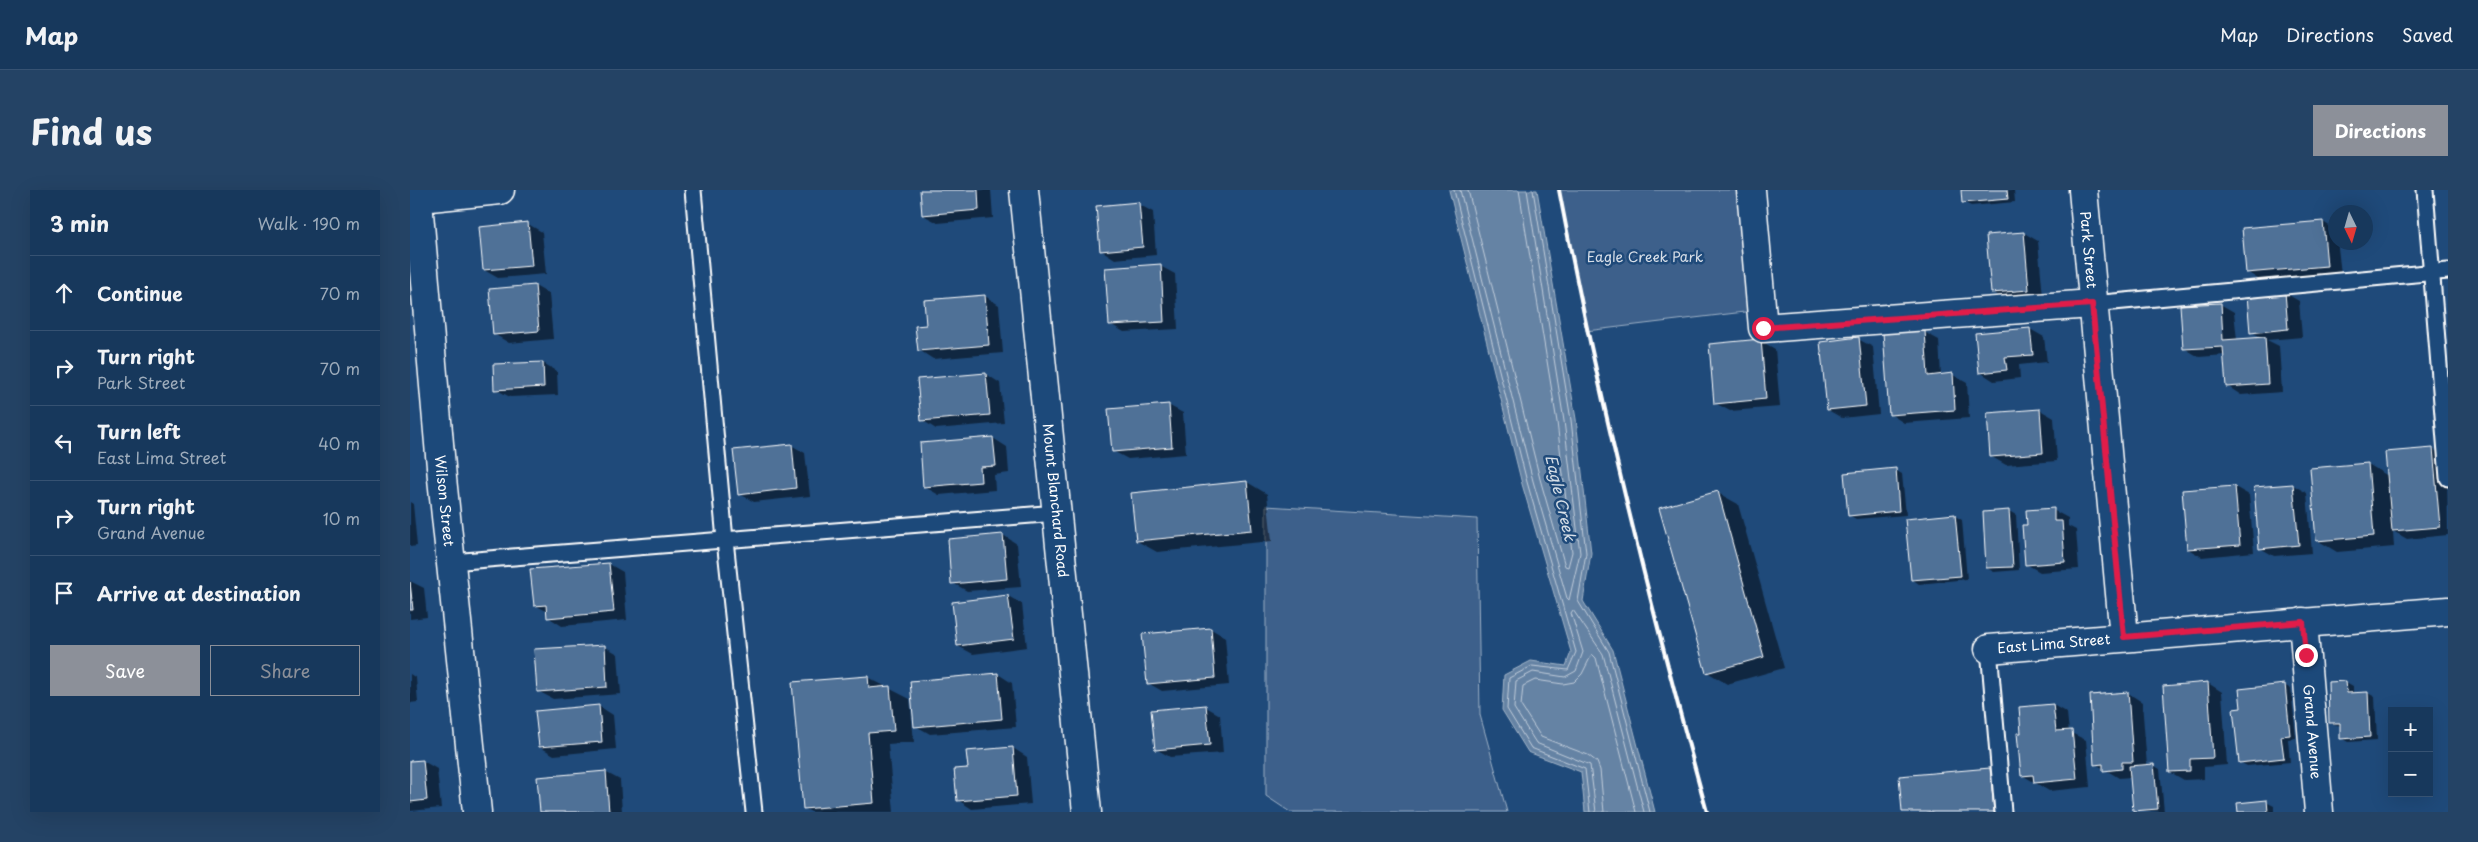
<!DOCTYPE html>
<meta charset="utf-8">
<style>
body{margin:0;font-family:"Playpen Sans",sans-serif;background:#244365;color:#f1f3f6}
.controls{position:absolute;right:15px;bottom:15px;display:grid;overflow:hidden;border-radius:0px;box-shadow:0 5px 20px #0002}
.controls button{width:45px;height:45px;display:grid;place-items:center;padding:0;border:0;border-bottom:1px solid #365272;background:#17385c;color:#f1f3f6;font:25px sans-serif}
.compass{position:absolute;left:1918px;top:15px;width:45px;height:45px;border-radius:50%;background:#17385c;box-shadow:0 5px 20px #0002;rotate:175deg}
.stop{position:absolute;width:15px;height:15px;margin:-11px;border:4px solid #e11d48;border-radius:50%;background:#fff}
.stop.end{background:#e11d48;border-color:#fff;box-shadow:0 1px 5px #0008}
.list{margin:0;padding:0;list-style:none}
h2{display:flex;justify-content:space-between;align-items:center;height:65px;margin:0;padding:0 20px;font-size:21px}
h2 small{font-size:16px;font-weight:400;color:#9eacbb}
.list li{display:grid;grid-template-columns:32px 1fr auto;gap:15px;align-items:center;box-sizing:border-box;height:75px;padding:0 20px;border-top:1px solid #365272}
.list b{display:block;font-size:19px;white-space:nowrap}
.list p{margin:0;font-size:16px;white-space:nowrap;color:#9eacbb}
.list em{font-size:16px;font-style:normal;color:#9eacbb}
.actions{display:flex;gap:10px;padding:15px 20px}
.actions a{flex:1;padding:11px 0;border:1px solid #8c9099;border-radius:0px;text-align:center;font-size:18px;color:#8c9099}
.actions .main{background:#8c9099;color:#fff}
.icon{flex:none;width:28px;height:28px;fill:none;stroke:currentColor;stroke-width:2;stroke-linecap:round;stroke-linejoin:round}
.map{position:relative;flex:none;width:2038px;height:622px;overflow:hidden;border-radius:0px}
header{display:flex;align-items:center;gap:30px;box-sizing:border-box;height:70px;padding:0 25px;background:#17385c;border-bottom:1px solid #365272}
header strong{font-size:24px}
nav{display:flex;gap:28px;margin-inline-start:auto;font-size:18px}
.intro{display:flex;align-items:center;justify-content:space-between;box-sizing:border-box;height:120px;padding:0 30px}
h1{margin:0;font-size:35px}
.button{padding:12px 22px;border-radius:0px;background:#8c9099;color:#fff;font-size:18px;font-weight:700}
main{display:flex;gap:30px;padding:0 30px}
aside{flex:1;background:#17385c;border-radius:0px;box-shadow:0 5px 20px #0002}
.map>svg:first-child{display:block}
.green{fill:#3c618b;stroke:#9eb0c5}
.water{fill:#6583a4;stroke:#a3b5c8}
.shadow{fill:#0007}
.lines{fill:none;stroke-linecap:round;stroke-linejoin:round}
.shore{stroke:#c1cddb;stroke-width:1}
.building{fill:#507197;stroke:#fff}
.lane-casing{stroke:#fff;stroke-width:19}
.street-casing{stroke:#fff;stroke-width:31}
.secondary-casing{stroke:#fff;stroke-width:31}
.lane{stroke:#1f4a7a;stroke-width:15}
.street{stroke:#1f4a7a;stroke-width:28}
.secondary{stroke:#1f4a7a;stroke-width:28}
.rail{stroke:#fff;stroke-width:4}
.route{stroke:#e11d48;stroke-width:6}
.labels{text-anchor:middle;stroke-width:5;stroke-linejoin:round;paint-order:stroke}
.street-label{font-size:14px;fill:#fff;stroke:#1f4a7a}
.park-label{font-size:14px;fill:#d8dfe8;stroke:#1f4a7a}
.water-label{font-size:15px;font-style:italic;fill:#d8e0e8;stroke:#1f4a7a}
</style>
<header>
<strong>Map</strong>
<nav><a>Map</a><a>Directions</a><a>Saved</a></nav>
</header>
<div class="intro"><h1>Find us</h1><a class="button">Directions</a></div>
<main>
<aside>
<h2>3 min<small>Walk · 190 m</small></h2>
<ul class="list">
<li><svg class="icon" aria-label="ahead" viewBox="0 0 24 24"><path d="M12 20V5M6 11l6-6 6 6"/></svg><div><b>Continue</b></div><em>70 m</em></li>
<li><svg class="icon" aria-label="right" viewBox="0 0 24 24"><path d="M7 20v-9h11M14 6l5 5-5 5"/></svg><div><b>Turn right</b><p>Park Street</p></div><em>70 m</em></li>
<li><svg class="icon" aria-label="left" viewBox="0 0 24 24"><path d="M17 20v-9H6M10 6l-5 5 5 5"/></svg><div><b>Turn left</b><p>East Lima Street</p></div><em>40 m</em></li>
<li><svg class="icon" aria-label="right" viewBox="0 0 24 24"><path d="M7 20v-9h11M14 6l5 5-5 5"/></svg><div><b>Turn right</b><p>Grand Avenue</p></div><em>10 m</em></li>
<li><svg class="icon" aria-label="arrive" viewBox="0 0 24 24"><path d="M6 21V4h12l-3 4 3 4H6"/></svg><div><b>Arrive at destination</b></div></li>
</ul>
<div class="actions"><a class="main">Save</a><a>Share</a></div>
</aside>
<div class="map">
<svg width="2038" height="622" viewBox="0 0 2038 622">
<rect width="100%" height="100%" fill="#1f4a7a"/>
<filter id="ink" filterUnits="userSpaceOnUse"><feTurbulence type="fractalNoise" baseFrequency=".02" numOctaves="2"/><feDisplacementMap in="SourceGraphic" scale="10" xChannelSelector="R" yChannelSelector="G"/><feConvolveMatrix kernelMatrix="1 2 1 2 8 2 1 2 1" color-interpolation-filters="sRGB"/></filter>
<g filter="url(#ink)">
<g class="green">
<path d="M1149,0h192l10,120 -175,21z"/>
<path d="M856,316l211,13 3,196 27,97h-217l-24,-16z"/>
</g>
<path class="water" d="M1039,0h88l39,229 15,134 -8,48 30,49 42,162h-70l-4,-40 -53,-20 -26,-42 2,-35 27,-14 35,5 5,-14 -49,-168z"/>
<g class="shadow">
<path d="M511,0h70l2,28 -55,5 -15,-8z"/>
<path d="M1552,0h52l1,12 -44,4 -8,-4z"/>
<path d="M728,14l15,8 3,43 -41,4 -14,-9z"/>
<path d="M1913,32l13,8 5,44 -80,7 -14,-9z"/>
<path d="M118,34l14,8 4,42 -48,4 -14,-8z"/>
<path d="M1614,43l14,8 5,56 -36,3 -15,-8 -4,-56z"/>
<path d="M750,76l15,8 3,55 -54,3 -14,-8z"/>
<path d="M125,96l14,8 4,45 -44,4 -15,-9z"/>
<path d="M1875,103l14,8 3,36 -35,3 12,6 3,46 -41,3 -14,-9 -2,-31 -26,2 -15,-9 36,-44 14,8 3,28 26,-2 -11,-6z"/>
<path d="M575,106l14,9 4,48 -70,6 -14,-9 8,-24z"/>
<path d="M1620,139l14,8 3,25 -28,3 1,13 -26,3 -14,-9z"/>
<path d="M1514,142l15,8 2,36 12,-1 14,8 2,35 -65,5 -14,-9z"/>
<path d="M1448,149l15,8 6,67 -37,4 -14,-8z"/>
<path d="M1351,151l14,8 5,58 -50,4 -15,-8z"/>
<path d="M133,173l14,8 1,24 -48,2 -15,-8z"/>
<path d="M576,184l14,9 4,40 -68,6 -14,-9 -4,-40z"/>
<path d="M758,215l15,8 3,41 -58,5 -15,-8z"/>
<path d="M1630,220l14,8 3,43 -51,4 -14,-8z"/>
<path d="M583,248l14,9 2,26 -15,2 1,15 -56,5 -14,-8z"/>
<path d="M381,255l14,8 5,43 -56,6 -14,-8z"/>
<path d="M2023,259l14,9 1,77 -41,4 -14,-8 1,16 -57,5 -20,-12 51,-76 20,12z"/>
<path d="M1485,280l7,4 4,41 -50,4 -7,-4z"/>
<path d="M837,292l20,12 5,47 -115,11 -20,-11z"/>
<path d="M1883,295l14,8 5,60 -38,3 -14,-8z"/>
<path d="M1825,297l14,8 5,57 -52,5 -14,-8z"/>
<path d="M1308,303l20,11 46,164 -57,16 -20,-12z"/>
<path d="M0,312l3,2 4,42 -7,1z"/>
<path d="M1643,320l15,8v8l8,4 3,39 -39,3 -14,-8 3,-38z"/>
<path d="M1599,321l7,4 3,55 -25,2 -7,-4z"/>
<path d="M1545,326l7,4 5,59 -48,5 -7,-5z"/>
<path d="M593,345l14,9 4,43 -54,4 -14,-8z"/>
<path d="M199,374l14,8 4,48 -65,6 -14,-9v-5l-13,-7z"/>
<path d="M0,391l14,7 3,29 -17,2z"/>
<path d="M598,406l14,8 5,43 -54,7 -15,-8z"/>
<path d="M801,439l14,8 4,48 -67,6 -14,-8z"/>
<path d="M194,456l14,8 3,40 -68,5 -15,-8z"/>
<path d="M0,484l6,4 2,24 -8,1z"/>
<path d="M588,484l14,9 4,44 -86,7 -14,-8 -4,-44z"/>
<path d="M457,487l43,22 4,43 -26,2 6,68h-83l-7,-4z"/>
<path d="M1936,492l7,4v8l15,-1 7,4 2,43 -29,2 -7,-4v-12l-11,-3z"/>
<path d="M1798,493l14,9 5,73 -23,2v12l-20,1 -14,-8z"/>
<path d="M1874,495l7,4 5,49 -8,1 2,23 -43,4 -7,-4 3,-53z"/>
<path d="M1718,503l14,9 5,64 6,-1 7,4 4,43 -30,-2 -3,-33 -12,1 -23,-14z"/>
<path d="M1643,515l14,8 2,19 17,8 4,47 -41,4 -27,-16 1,-41z"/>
<path d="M189,516l14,9 3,34 -62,6 -14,-8z"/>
<path d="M796,517l14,8 3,38 -53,4 -14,-8z"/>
<path d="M603,558l14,9 4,47 -59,5 -14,-9z"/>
<path d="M13,571l14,8 4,39 -31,3v-49z"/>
<path d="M1580,579l7,4 3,39h-97z"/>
<path d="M195,582l15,8 2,32h-80z"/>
<path d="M1856,612l8,4v6h-35z"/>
</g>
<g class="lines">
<g class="shore">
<path d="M1044,0l73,292 49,170 -8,18 -36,-4 -23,12 -2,31 24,39 54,21 5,43"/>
<path d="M1050,0l73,291 34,117 2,2 11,-47 -16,-132 -37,-231"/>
<path d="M1058,0l72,289 25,87 3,1 4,-15 -15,-130 -38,-232"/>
<path d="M1123,0l38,230 15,133 -8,48 31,51 41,160"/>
<path d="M1186,622l-6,-47 -54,-22 -22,-35 2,-27 17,-9 32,5 11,-6 7,-19 -12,-39 2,-3 30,44 41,158"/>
<path d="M1194,622l-4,-42 -3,-8 -9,-7 -47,-18 -20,-31 2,-20 12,-6 28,4 11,-2 8,-8 10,-20 4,4 40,154"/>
</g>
</g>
<g class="building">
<path d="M510,0h58l1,20 -57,5z"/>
<path d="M1551,0h46l1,9 -46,4z"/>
<path d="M729,12l4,45 -43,4 -4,-45z"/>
<path d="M1913,31l4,45 -81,7 -4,-45z"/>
<path d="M118,32l4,44 -49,4 -4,-43z"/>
<path d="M1614,42l5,58 -38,3 -5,-58z"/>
<path d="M751,74l3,58 -55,3 -4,-57z"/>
<path d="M125,95l4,46 -46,4 -4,-46z"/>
<path d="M1875,102l3,37 -38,4 -3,-38z"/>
<path d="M575,105l4,50 -71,6 -3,-25 11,-1 -2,-25z"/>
<path d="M1811,113l2,37 42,-3 3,47 -42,3 -3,-40 -40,2 -3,-44z"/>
<path d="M1620,138l3,27 -28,2 2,13 -28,3 -4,-40z"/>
<path d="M1515,141l3,45 25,-3 2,37 -66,5 -6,-82z"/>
<path d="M1449,147l7,69 -39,4 -7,-68z"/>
<path d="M1351,149l5,60 -52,5 -5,-60z"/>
<path d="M133,172l1,25 -50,3 -1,-26z"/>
<path d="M576,183l4,42 -69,6 -4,-42z"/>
<path d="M759,214l3,43 -60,5 -4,-43z"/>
<path d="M1630,219l3,44 -53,4 -3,-44z"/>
<path d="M583,247l3,29 -16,1 1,15 -58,5 -3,-44z"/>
<path d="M382,254l4,44 -58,7 -5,-45z"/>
<path d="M2023,258l7,79 -48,4 -7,-79z"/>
<path d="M1958,273l6,73 -58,5 -6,-73z"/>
<path d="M1486,278l3,43 -51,5 -4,-43z"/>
<path d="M837,291l5,49 -116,11 -5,-48z"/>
<path d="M1883,294l6,61 -40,4 -5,-62z"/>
<path d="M1825,296l5,59 -53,4 -5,-59z"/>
<path d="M1308,301l46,166 -58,16 -47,-165z"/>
<path d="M1644,318v13h8l3,41 -40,3 -3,-40h5l-1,-15z"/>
<path d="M1599,320l4,57 -27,1 -3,-56z"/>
<path d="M1545,324l6,62 -50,4 -6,-61z"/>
<path d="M593,344l4,45 -56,5 -3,-45z"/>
<path d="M199,373l5,49 -67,6 -1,-13 -12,1 -4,-37z"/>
<path d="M0,392l3,28h-3z"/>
<path d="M598,405l6,44 -57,7 -5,-44z"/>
<path d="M801,438l4,50 -68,6 -5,-50z"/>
<path d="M195,455l2,42 -70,5 -3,-43z"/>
<path d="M588,483l4,46 -88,8 -4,-46z"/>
<path d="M458,486l1,12 21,-2 4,45 -26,2 6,70 -71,6 -11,-127z"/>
<path d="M1936,491l1,12 21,-1 2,45 -30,2v-16h-11l-1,-41z"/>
<path d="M1798,492l5,76 -23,1v12l-21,1 -6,-86z"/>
<path d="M1875,494l5,51 -9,1 3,22 -45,5 -6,-54 8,-1 -2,-19z"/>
<path d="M1718,502l5,70h-11v7l-19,2v-7l-9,1 -4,-70z"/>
<path d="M1643,514l3,27 16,-1 5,49 -43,4 -1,-8 -12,1 -4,-43h4l-2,-26z"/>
<path d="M189,515l3,37 -63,5 -4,-36z"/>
<path d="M796,515l4,40 -55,5 -4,-40z"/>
<path d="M603,557l4,49 -60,5 -3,-32 14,-1 -2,-17z"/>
<path d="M13,570l4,40 -17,2v-41z"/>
<path d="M1744,574l4,45 -25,2 -4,-45z"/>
<path d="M1580,578l4,44h-92l-3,-36z"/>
<path d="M196,581l3,41h-69l-3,-35z"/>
<path d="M1857,610l1,12h-30l-1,-9z"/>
</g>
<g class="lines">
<g class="lane-casing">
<g id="lane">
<path d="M283,0l32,350 29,272"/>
<path d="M2015,0l23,288"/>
<path d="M1682,114l356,-33"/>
<path d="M41,372l606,-49"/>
<path d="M1579,459l14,163"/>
</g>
</g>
<g class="street-casing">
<g id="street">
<path id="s1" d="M7,0l25,288 35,334"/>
<path d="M1341,0l12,138 329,-24"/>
<path id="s2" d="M1673,0l41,447"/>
<path d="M0,9l90,-9"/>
<path id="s3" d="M1893,432l16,190"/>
<path id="s4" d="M1579,459l459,-38"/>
</g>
</g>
<g class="secondary-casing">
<g id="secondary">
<path id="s5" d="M614,0l63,622"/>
</g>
</g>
<use href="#lane" class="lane"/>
<use href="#street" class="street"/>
<use href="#secondary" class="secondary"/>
<path class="rail" d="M1149,0c40,210 91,416 148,622"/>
</g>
</g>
<g class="lines" filter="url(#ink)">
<path class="route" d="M1353,138l329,-24 32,333 179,-15 3,33"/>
</g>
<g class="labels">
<g class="street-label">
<text dy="5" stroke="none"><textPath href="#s2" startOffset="60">Park Street</textPath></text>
<text dy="5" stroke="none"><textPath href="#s1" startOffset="312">Wilson Street</textPath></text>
<text dy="5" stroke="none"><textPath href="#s5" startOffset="312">Mount Blanchard Road</textPath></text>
<text dy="5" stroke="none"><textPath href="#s4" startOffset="65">East Lima Street</textPath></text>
<text dy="5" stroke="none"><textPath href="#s3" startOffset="110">Grand Avenue</textPath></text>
</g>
<g class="park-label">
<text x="1235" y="72">Eagle Creek Park</text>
</g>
<g class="water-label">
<text transform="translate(1150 308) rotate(77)" y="5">Eagle Creek</text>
</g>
</g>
</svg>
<div class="controls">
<button>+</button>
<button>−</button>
</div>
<svg class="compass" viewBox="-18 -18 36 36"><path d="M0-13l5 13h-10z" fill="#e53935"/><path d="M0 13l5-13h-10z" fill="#9eacbb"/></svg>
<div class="stop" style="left:1353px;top:138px"></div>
<div class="stop end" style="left:1896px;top:465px"></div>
</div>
</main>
